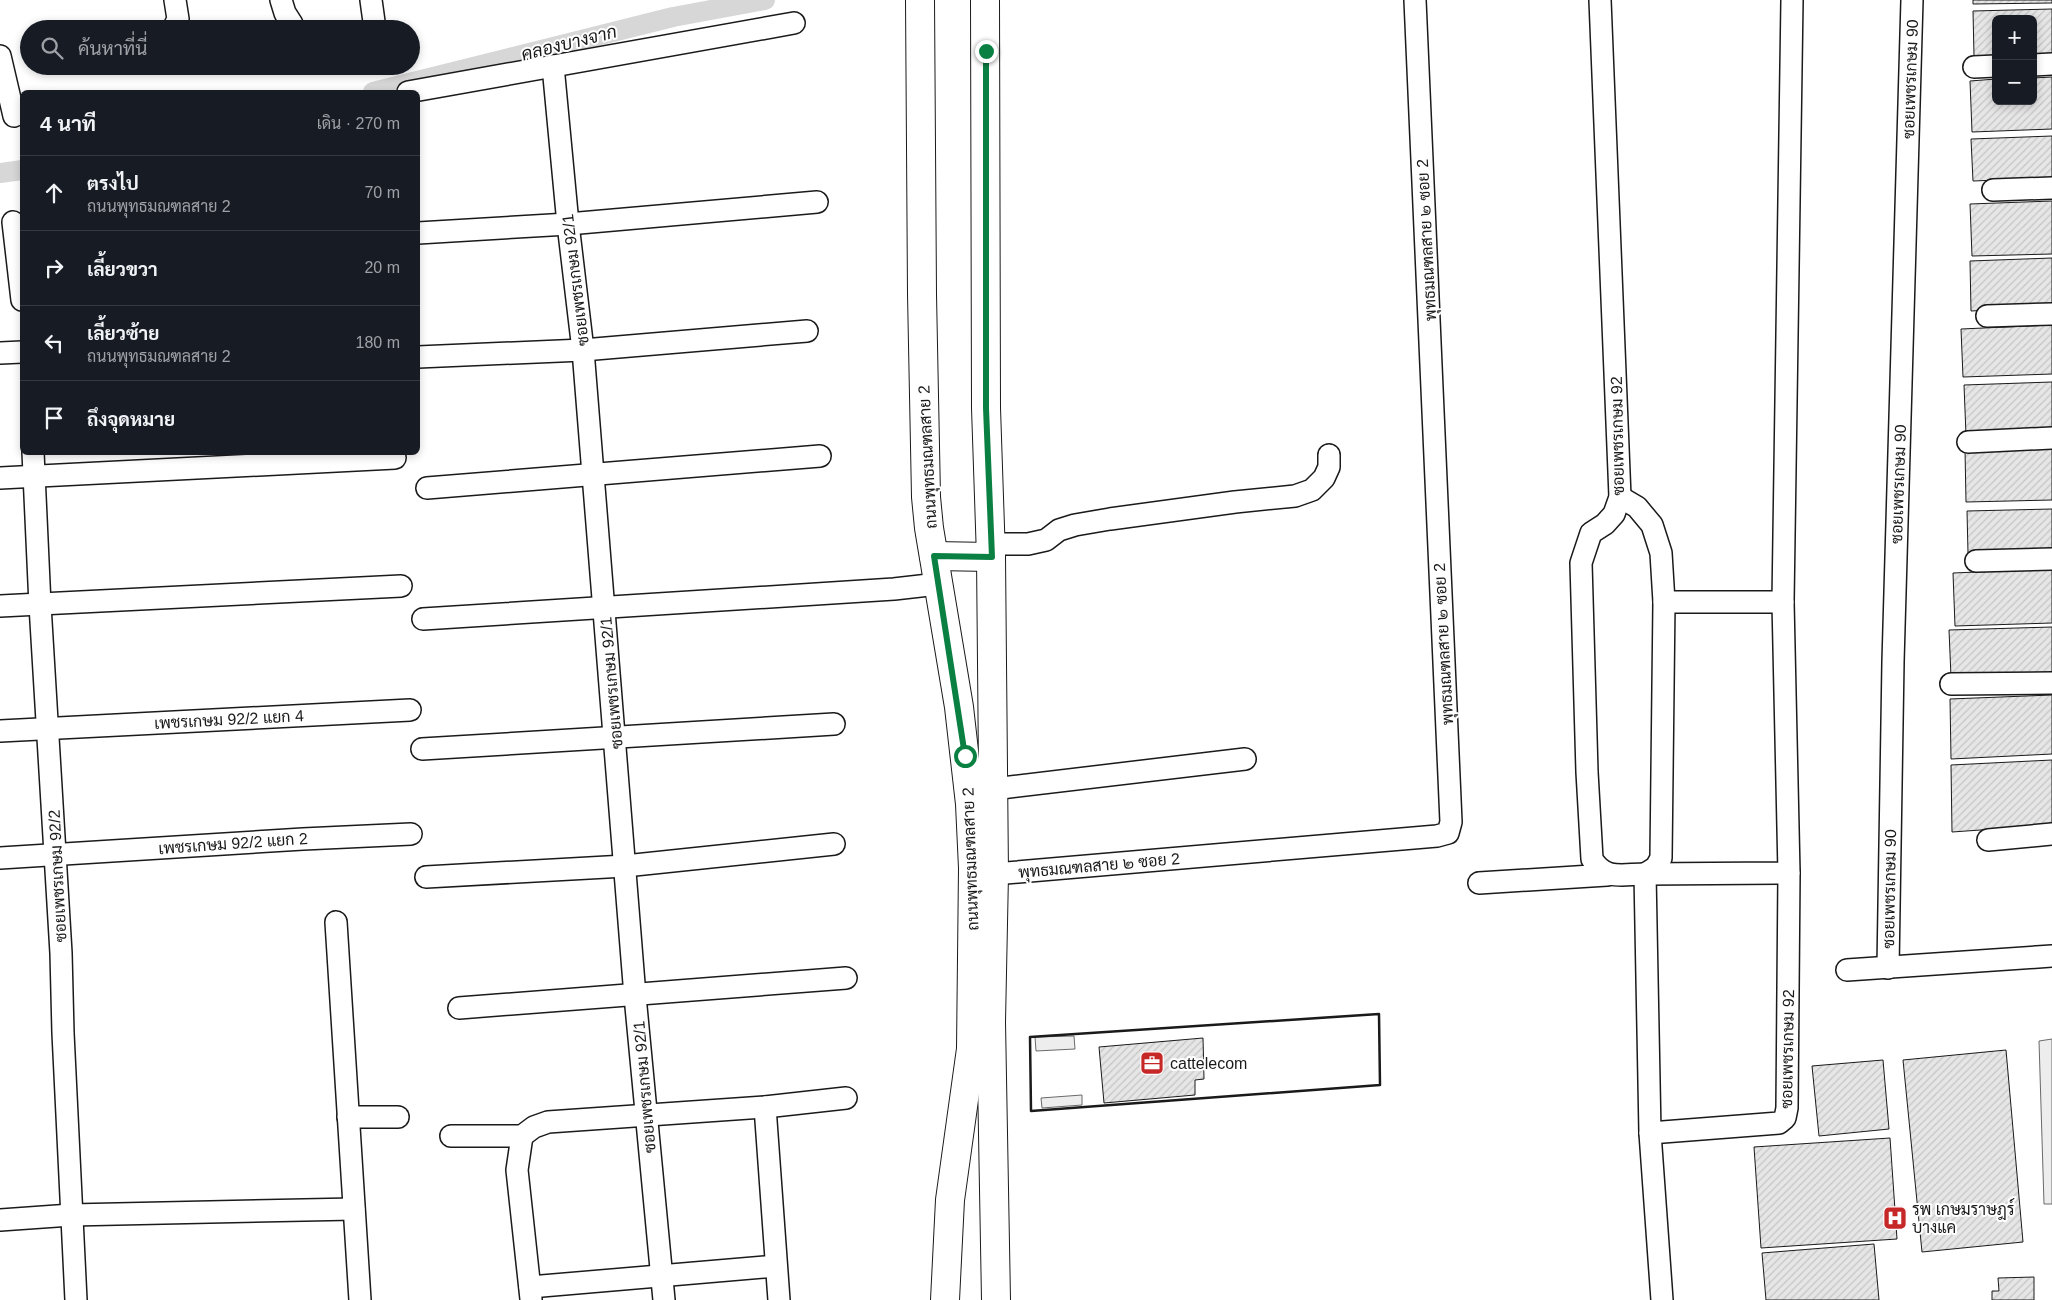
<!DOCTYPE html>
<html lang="th">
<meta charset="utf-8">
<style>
body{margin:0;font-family:Arial,Sarabun,sans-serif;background:#242831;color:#f1f3f6}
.controls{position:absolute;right:15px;top:15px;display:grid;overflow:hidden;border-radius:8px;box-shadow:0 2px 8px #0003}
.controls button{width:45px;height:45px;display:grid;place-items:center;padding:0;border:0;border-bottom:1px solid #363941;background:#171b24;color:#f1f3f6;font:25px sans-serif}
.stop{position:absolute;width:15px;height:15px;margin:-11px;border:4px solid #0b8043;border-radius:50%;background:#fff}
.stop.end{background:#0b8043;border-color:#fff;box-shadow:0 1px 5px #0008}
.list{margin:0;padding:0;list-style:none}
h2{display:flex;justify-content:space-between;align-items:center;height:65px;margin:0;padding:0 20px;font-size:21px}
h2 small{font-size:16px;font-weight:400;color:#9ea1a6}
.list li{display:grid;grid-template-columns:32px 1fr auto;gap:15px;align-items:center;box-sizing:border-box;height:75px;padding:0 20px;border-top:1px solid #363941}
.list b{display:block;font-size:19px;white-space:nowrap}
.list p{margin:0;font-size:16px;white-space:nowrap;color:#9ea1a6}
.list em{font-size:16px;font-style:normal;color:#9ea1a6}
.icon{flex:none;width:28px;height:28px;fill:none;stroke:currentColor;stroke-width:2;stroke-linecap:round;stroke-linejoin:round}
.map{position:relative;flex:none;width:2052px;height:1300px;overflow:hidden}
.search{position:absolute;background:#171b24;box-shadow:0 2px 8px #0003;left:20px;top:20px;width:400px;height:55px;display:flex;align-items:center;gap:12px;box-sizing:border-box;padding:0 18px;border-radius:28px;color:#9ea1a6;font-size:19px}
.panel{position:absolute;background:#171b24;box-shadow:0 2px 8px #0003;left:20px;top:90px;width:400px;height:365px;border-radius:8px}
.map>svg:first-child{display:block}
.built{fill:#ededed;stroke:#6a6a6a}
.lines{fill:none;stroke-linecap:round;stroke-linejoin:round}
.canal{stroke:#d7d7d7;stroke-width:20}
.building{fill:url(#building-hatch);stroke:#1a1a1a}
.minor-casing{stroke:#1a1a1a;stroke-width:24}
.major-casing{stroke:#1a1a1a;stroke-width:30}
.minor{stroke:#fff;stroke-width:21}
.major{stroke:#fff;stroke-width:28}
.wall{stroke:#1a1a1a;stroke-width:2.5}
.route{stroke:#0b8043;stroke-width:6}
.labels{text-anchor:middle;stroke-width:4;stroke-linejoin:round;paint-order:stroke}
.street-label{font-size:16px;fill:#1a1a1a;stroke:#fff}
.poi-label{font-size:16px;fill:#1a1a1a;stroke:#fff;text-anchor:start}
.water-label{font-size:18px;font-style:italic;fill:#1a1a1a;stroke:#fff}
</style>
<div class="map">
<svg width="2052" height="1300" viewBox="0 0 2052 1300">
<defs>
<pattern id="building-hatch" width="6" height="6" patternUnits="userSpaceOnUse" patternTransform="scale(1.25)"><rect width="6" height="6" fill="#e6e6e6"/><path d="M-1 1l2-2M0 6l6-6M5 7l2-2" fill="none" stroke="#c5c5c5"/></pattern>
</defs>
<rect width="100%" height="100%" fill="#fff"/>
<g class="built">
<path d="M1074,1036l1,13 -39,2 -1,-14z"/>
<path d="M2052,1039v165h-8l-5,-163z"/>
<path d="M1082,1095v10l-40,3 -1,-10z"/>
</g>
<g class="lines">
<g class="canal">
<path d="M373,92l300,-75 92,-17"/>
<path d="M0,173l22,-3"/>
</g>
</g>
<g class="building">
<path d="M1973,0h79v3l-79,1z"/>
<path d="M2052,9v45h-19v-35h-37v36l-22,1 -1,-45z"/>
<path d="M2052,77v52l-80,3 -2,-51 26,-2v22h37v-23z"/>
<path d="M2052,136v42l-79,3 -2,-42z"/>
<path d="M2052,201v53l-80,2 -2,-52z"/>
<path d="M2052,258v49l-81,4 -1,-50z"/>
<path d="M2052,325v49l-89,3 -2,-48z"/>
<path d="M2052,382v49l-86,4 -2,-50z"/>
<path d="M2052,448v52l-86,2 -1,-52z"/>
<path d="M2052,509v42l-84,2 -1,-42z"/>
<path d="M2052,569v54l-97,3 -2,-53z"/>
<path d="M2052,627v46l-101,4 -2,-47z"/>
<path d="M2052,695v59l-101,5 -1,-60z"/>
<path d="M2052,760v65l-100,7 -1,-67z"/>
<path d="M1203,1038l1,41 -9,1v15l-91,8 -5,-56z"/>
<path d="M2006,1050l17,192 -101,10 -19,-192z"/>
<path d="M1883,1060l6,69 -70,7 -7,-70z"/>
<path d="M1890,1138l7,101 -136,9 -7,-101z"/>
<path d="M1874,1244l5,56h-113l-4,-47z"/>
<path d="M2034,1277v23h-42v-9h7l-1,-13z"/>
</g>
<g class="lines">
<g class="minor-casing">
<g id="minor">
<path d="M281,0l4,13 7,11"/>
<path d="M371,0l4,29"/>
<path d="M1600,0l20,497 -6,17 -9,10 -14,9 -10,30 6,209 5,87c13,22 31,15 53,15l5,259 12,167"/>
<path d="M173,29l5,-10 -3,-19"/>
<path d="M0,56l14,60"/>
<path d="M2033,65l19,-1"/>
<path d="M553,66l15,158 15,126 52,646 29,304"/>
<path d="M1974,67l22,-1"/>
<path d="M408,92l386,-69"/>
<path d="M1993,190l59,-2"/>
<path d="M13,222l9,78"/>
<path d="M418,233l150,-9 249,-22"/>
<path d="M1987,316l65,-2"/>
<path d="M0,353l22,-1"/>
<path d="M418,357l165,-7 224,-19"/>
<path d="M1968,442l84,-4"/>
<path d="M33,452l7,153 21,348 2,80 13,267"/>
<path d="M0,478l395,-20"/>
<path d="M427,488l393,-32"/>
<path d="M1620,497l17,10 15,18 9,28 3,49 -3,256 -5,9 -11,7"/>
<path d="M991,544h37l18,-4 13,-10 16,-5 35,-6 125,-17 60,-6 17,-6 12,-12 5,-11v-12"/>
<path d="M1976,561l76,-2"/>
<path d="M1664,602h119l9,-602"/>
<path d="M0,606l401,-20"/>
<path d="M423,619l471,-30 44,-5"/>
<path d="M1951,684l101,-1"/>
<path d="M0,731l410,-21"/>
<path d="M422,749l412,-25"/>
<path d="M993,789l252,-30"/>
<path d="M1988,840l64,-6"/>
<path d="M0,858l303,-19 108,-5"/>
<path d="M994,874l443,-38 11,-3 3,-11 -36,-822"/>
<path d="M1645,874l144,-1 -6,-271"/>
<path d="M426,877l199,-11 209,-22"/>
<path d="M1479,883l128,-8"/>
<path d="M336,922l24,378"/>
<path d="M1888,968l5,-306 19,-662"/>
<path d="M1847,970l205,-14"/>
<path d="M459,1008l387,-30"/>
<path d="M765,1107l14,193"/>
<path d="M348,1117h50"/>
<path d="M1650,1133l129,-10 6,-5 2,-10 2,-235"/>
<path d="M451,1136h71l12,-9 14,-5 217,-15 81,-9"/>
<path d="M522,1136l-5,34 14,129"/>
<path d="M0,1220l71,-5 283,-6"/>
<path d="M530,1287l246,-21"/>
</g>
</g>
<g class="major-casing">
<g id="major">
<path d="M920,0l2,294 4,203 3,31 30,179 11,97 3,64 -2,181 -21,151 -5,100"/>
<path d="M985,0l1,408 5,149 3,317 -3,148 5,278"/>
<path d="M934,556l57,1"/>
</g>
</g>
<use href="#minor" class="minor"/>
<use href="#major" class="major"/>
<path class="wall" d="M1379,1014l1,71 -349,26 -1,-74z"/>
</g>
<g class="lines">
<path class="route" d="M965,756l-31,-200 58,1 -6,-149v-357"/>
</g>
<defs>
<g id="office-square" transform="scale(1.25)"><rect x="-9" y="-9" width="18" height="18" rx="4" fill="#c62828" stroke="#fff"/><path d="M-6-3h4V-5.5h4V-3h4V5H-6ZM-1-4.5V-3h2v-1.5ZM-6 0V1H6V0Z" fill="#fff"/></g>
<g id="hospital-square" transform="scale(1.25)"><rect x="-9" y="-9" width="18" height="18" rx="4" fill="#c62828" stroke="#fff"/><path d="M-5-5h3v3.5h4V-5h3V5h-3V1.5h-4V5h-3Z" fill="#fff"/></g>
</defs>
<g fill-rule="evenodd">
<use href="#office-square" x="1152" y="1063"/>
<use href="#hospital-square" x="1895" y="1218"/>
</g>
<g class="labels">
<g class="street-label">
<text transform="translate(1910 79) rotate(-88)" y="6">ซอยเพชรเกษม 90</text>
<text transform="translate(1426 240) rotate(-93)" y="6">พุทธมณฑลสาย ๒ ซอย 2</text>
<text transform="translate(575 280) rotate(-97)" y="6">ซอยเพชรเกษม 92/1</text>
<text transform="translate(1617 436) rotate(-91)" y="6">ซอยเพชรเกษม 92</text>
<text transform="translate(927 457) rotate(-93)" y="6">ถนนพุทธมณฑลสาย 2</text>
<text transform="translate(1898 484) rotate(-88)" y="6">ซอยเพชรเกษม 90</text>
<text transform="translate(1443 644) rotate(-93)" y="6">พุทธมณฑลสาย ๒ ซอย 2</text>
<text transform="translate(611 683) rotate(-95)" y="6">ซอยเพชรเกษม 92/1</text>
<text transform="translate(229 719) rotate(-3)" y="6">เพชรเกษม 92/2 แยก 4</text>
<text transform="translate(233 843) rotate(-4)" y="6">เพชรเกษม 92/2 แยก 2</text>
<text transform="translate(970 859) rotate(-92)" y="6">ถนนพุทธมณฑลสาย 2</text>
<text transform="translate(1099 865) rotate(-5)" y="6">พุทธมณฑลสาย ๒ ซอย 2</text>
<text transform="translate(57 876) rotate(-93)" y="6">ซอยเพชรเกษม 92/2</text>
<text transform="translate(1889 889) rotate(-89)" y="6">ซอยเพชรเกษม 90</text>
<text transform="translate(1787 1049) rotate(-89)" y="6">ซอยเพชรเกษม 92</text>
<text transform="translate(644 1087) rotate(-95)" y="6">ซอยเพชรเกษม 92/1</text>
</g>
<g class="poi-label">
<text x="1170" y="1069">cattelecom</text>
<text x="1912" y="1215">รพ เกษมราษฎร์<tspan x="1912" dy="18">บางแค</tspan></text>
</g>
<g class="water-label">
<text transform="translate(569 43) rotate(-14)" y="6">คลองบางจาก</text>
</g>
</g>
</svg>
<div class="controls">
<button>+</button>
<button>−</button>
</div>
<div class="stop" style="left:965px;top:756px"></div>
<div class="stop end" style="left:986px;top:51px"></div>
<div class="search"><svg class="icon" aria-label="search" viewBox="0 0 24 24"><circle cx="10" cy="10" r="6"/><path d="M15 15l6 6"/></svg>ค้นหาที่นี่</div>
<section class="panel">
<h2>4 นาที<small>เดิน · 270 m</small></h2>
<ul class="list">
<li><svg class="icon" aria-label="ahead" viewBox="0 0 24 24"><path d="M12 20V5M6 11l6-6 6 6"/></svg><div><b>ตรงไป</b><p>ถนนพุทธมณฑลสาย 2</p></div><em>70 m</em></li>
<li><svg class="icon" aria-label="right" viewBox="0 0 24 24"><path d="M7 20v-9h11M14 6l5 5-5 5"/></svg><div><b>เลี้ยวขวา</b></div><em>20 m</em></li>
<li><svg class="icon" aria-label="left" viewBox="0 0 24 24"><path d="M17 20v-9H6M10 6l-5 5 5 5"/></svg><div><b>เลี้ยวซ้าย</b><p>ถนนพุทธมณฑลสาย 2</p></div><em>180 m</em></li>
<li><svg class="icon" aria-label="arrive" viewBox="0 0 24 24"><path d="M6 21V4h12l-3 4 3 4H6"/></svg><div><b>ถึงจุดหมาย</b></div></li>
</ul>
</section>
</div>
